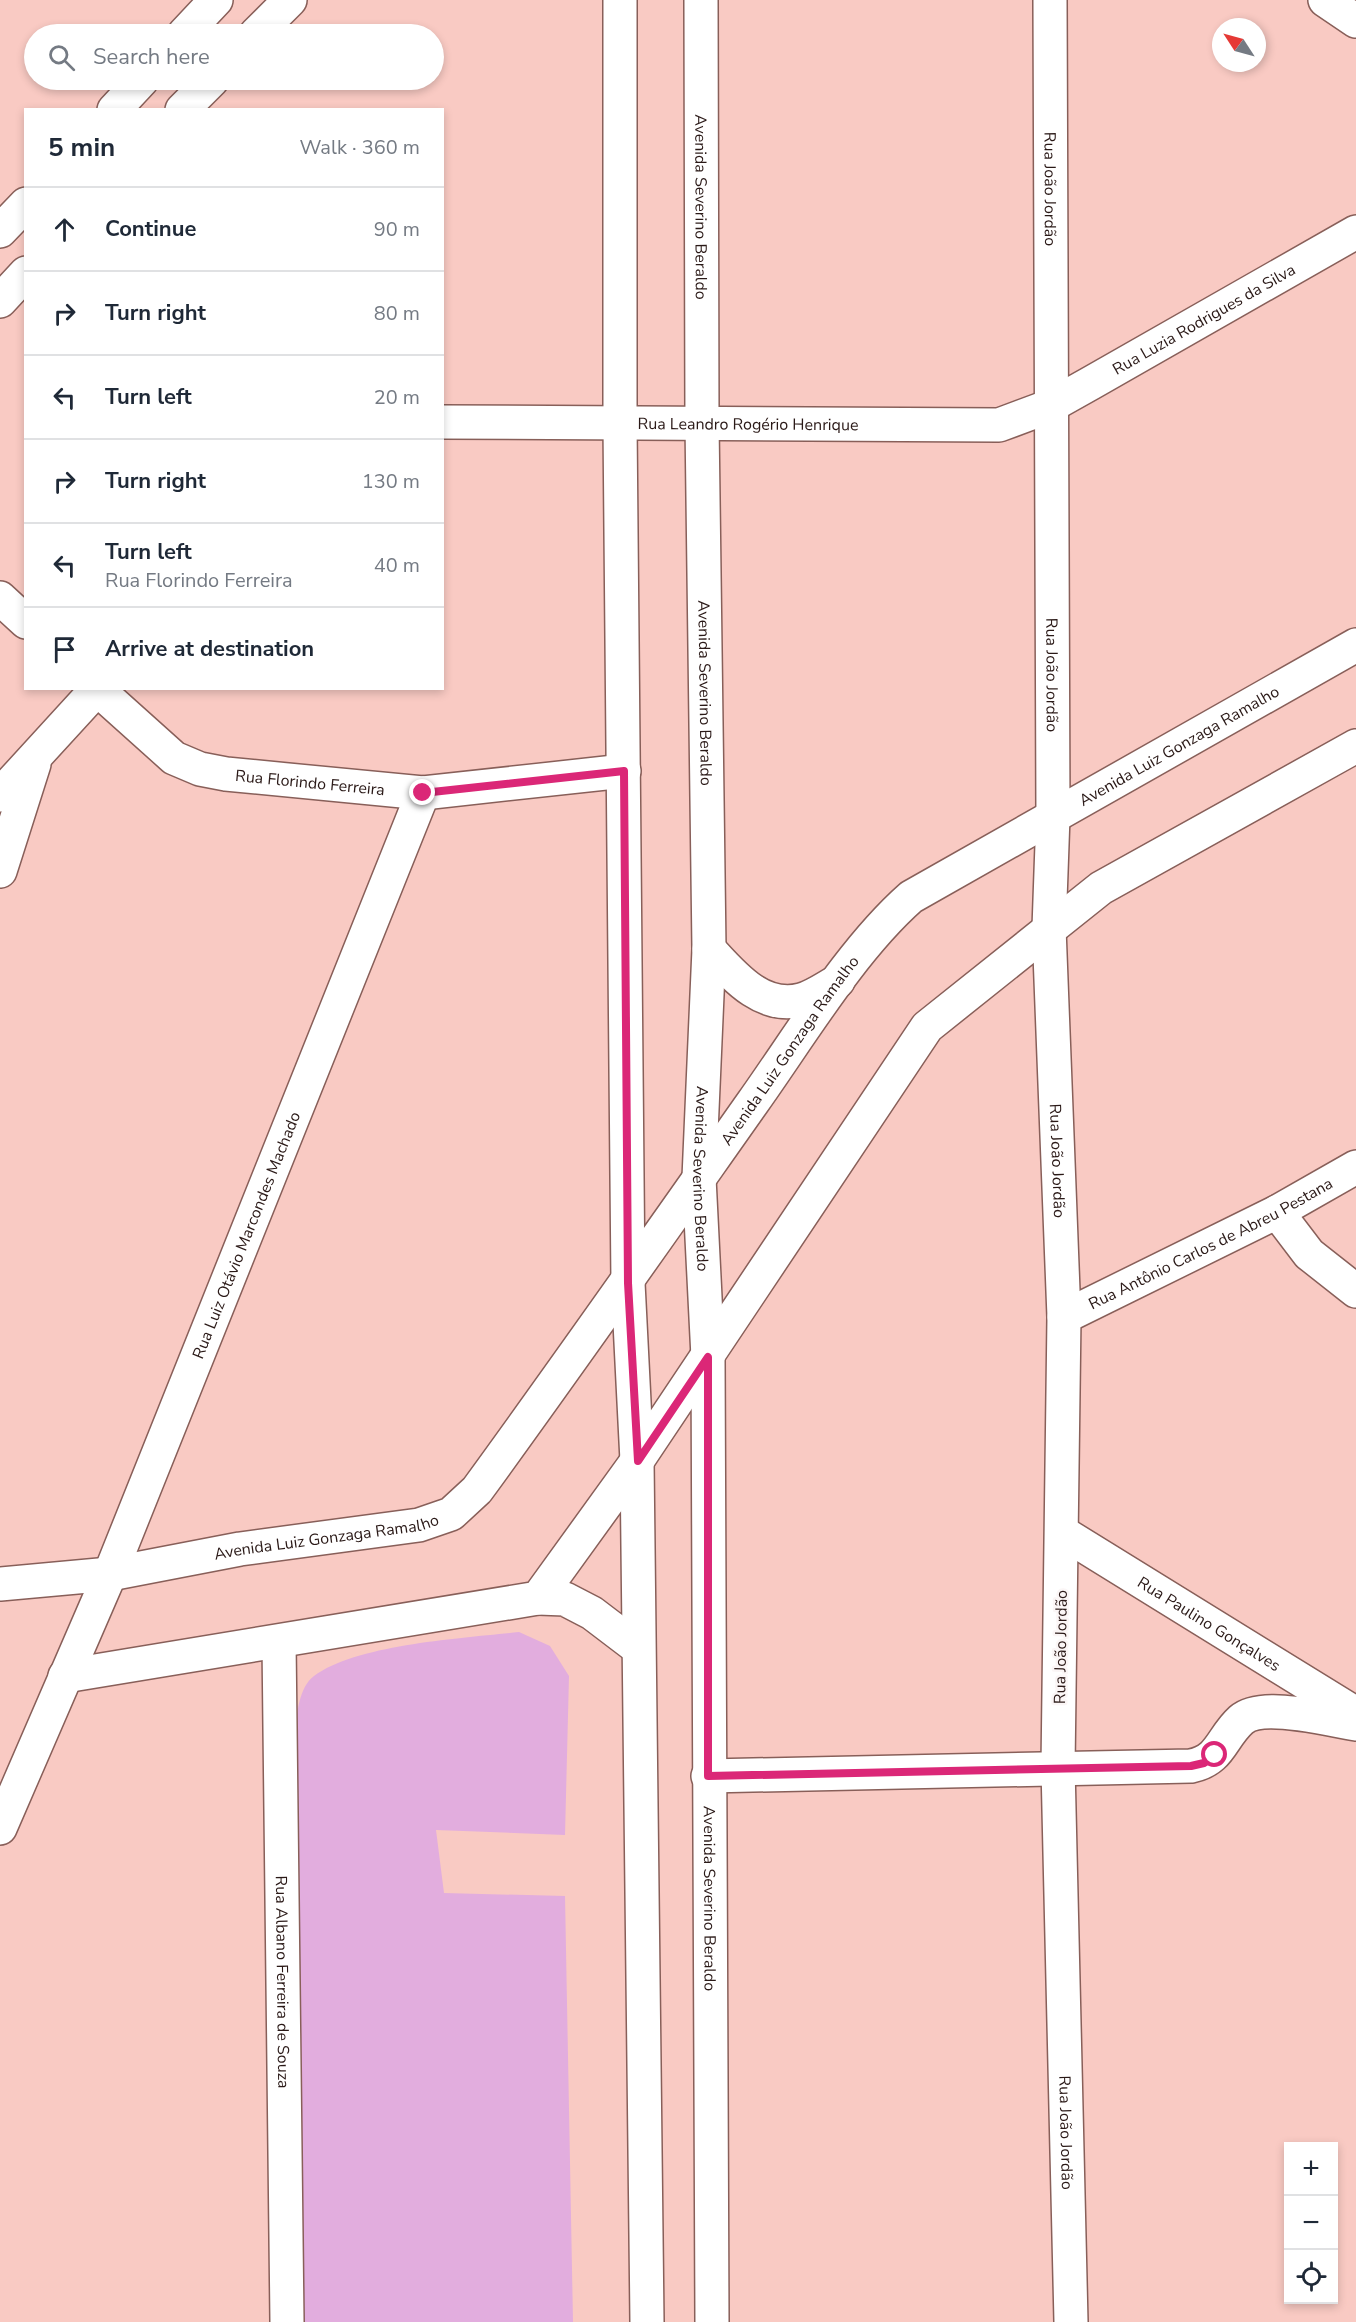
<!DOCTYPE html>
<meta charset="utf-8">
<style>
body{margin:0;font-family:"Nunito Sans",sans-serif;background:#f2f2f3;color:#1f2937}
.controls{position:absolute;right:18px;bottom:18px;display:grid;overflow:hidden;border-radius:0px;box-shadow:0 3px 9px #0003}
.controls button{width:54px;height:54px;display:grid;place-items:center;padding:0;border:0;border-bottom:2px solid #e0e1e3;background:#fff;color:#1f2937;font:30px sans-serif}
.compass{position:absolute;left:1212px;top:18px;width:54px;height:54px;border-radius:50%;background:#fff;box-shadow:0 3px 9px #0003;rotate:306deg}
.stop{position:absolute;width:18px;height:18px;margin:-14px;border:4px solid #db2777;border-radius:50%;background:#fff}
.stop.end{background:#db2777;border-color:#fff;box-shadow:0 2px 6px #0008}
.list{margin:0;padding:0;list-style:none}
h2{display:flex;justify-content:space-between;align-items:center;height:78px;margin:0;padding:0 24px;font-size:26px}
h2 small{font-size:20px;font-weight:400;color:#747a83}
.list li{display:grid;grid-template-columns:39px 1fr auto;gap:18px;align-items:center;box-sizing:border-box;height:84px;padding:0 24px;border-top:2px solid #e0e1e3}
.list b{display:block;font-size:22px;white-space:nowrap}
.list p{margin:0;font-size:20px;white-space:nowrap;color:#747a83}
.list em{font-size:20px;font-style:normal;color:#747a83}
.icon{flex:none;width:33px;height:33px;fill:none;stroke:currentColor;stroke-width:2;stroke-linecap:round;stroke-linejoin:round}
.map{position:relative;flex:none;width:1356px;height:2322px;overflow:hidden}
.search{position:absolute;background:#fff;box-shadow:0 3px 9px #0003;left:24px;top:24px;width:420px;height:66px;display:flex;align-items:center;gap:15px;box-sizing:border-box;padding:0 21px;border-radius:33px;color:#747a83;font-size:22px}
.panel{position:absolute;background:#fff;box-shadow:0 3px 9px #0003;left:24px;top:108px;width:420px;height:582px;border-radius:0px}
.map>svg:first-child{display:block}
.green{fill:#e2adde}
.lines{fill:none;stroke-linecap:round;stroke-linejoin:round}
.minor-casing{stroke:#885f59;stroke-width:36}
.minor{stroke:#fff;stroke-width:33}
.route{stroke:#db2777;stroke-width:8}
.labels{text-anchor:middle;stroke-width:5;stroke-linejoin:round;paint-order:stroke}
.street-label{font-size:16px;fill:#2a1917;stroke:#fbf6f6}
</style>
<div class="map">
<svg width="1356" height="2322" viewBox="0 0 1356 2322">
<rect width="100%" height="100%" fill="#f9cac3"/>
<path class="green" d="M519,1632l31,14 19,30 -4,159 -129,-5 8,63 121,3 8,426h-275l-3,-591c2,-17 4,-44 19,-55 43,-32 151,-38 205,-44z"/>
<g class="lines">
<g class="minor-casing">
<g id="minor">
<path d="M620,0v424l8,859 9,178 10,861"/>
<path id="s1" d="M701,0l1,423 7,526 -10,229 9,179 4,965"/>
<path id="s2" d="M1050,0l3,816 -4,112 15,389 -6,450 13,555"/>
<path d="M1325,0l31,21"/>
<path d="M184,34l32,-34"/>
<path d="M256,34l34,-34"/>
<path d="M114,110l28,-30"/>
<path d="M182,110l30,-30"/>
<path d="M0,231l26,-27"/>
<path d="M0,301l26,-28"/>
<path id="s3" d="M442,422l557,3 51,-19 41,-23 265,-151"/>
<path d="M0,598l26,24"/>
<path id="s4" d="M96,688l78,70 26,11 26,5 197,19 201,-22"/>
<path d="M0,795l97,-106"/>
<path d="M0,871l34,-107"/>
<path d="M709,949c24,26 52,61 92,51 12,-3 26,-13 37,-19"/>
<path d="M1277,1212l32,42 47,37"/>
<path id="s5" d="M1064,1317l213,-105 79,-45"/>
<path id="s6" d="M1063,1533l293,181"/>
<path id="s7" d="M0,1584l110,-10 130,-25 179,-24 32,-11 26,-24c94,-129 185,-259 276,-388 47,-66 98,-152 158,-205l445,-252"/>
<path d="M538,1598l27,1 27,14 46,35"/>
<path id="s8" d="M279,1642l8,680"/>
<path d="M65,1676l473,-78 99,-137 290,-434 174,-139 255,-142"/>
<path d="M708,1776l483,-10c30,-6 30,-28 50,-46 21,-19 89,0 115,4"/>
<path id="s9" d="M0,1828l110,-254 313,-781"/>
</g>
</g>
<use href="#minor" class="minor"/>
</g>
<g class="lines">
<path class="route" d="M423,793l201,-22 4,512 10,178 70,-104v419l483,-10 13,-3 11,-8"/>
</g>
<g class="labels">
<g class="street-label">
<text dy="6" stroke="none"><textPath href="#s2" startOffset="189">Rua João Jordão</textPath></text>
<text dy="6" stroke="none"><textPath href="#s1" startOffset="207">Avenida Severino Beraldo</textPath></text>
<text dy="6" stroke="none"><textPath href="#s3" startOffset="788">Rua Luzia Rodrigues da Silva</textPath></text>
<text dy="6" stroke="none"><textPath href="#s3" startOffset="306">Rua Leandro Rogério Henrique</textPath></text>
<text dy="6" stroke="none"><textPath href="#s2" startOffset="675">Rua João Jordão</textPath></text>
<text dy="6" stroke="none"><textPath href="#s1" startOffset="693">Avenida Severino Beraldo</textPath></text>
<text dy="6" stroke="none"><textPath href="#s7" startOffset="1536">Avenida Luiz Gonzaga Ramalho</textPath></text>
<text dy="6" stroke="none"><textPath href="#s4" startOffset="244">Rua Florindo Ferreira</textPath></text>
<text dy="6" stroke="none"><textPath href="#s7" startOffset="1032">Avenida Luiz Gonzaga Ramalho</textPath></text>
<text dy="6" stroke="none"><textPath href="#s2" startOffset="1161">Rua João Jordão</textPath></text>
<text dy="6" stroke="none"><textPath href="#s1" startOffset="1179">Avenida Severino Beraldo</textPath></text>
<text dy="6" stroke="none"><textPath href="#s9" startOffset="642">Rua Luiz Otávio Marcondes Machado</textPath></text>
<text dy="6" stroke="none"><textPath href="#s5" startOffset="164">Rua Antônio Carlos de Abreu Pestana</textPath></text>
<text dy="6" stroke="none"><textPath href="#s7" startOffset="330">Avenida Luiz Gonzaga Ramalho</textPath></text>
<text dy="6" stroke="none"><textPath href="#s6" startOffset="172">Rua Paulino Gonçalves</textPath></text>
<text transform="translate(1060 1647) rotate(-89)" y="6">Rua João Jordão</text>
<text dy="6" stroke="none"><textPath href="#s1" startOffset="1899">Avenida Severino Beraldo</textPath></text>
<text dy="6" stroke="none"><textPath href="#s8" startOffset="340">Rua Albano Ferreira de Souza</textPath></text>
<text dy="6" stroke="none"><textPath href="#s2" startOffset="2133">Rua João Jordão</textPath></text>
</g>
</g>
</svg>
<div class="controls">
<button>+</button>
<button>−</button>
<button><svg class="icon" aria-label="locate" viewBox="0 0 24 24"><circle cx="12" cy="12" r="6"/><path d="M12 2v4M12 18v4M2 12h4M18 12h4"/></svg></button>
</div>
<svg class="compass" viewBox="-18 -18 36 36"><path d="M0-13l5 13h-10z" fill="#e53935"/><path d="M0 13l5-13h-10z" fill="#747a83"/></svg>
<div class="stop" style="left:1215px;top:1755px"></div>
<div class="stop end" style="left:423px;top:793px"></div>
<div class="search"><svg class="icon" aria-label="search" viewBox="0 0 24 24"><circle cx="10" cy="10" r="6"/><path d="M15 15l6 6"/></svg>Search here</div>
<section class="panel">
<h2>5 min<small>Walk · 360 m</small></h2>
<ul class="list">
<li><svg class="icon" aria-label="ahead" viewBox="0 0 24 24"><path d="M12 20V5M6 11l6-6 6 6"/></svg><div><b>Continue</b></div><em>90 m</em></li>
<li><svg class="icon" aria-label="right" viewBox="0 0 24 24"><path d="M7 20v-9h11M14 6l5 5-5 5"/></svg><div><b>Turn right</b></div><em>80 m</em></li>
<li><svg class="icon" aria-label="left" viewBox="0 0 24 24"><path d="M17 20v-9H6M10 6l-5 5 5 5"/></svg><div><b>Turn left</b></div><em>20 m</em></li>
<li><svg class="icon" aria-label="right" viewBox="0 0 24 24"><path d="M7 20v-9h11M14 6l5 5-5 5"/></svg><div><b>Turn right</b></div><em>130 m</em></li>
<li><svg class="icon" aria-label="left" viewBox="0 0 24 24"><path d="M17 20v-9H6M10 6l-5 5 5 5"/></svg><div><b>Turn left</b><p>Rua Florindo Ferreira</p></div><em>40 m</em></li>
<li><svg class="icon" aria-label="arrive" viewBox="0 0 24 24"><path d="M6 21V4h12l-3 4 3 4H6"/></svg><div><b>Arrive at destination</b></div></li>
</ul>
</section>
</div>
